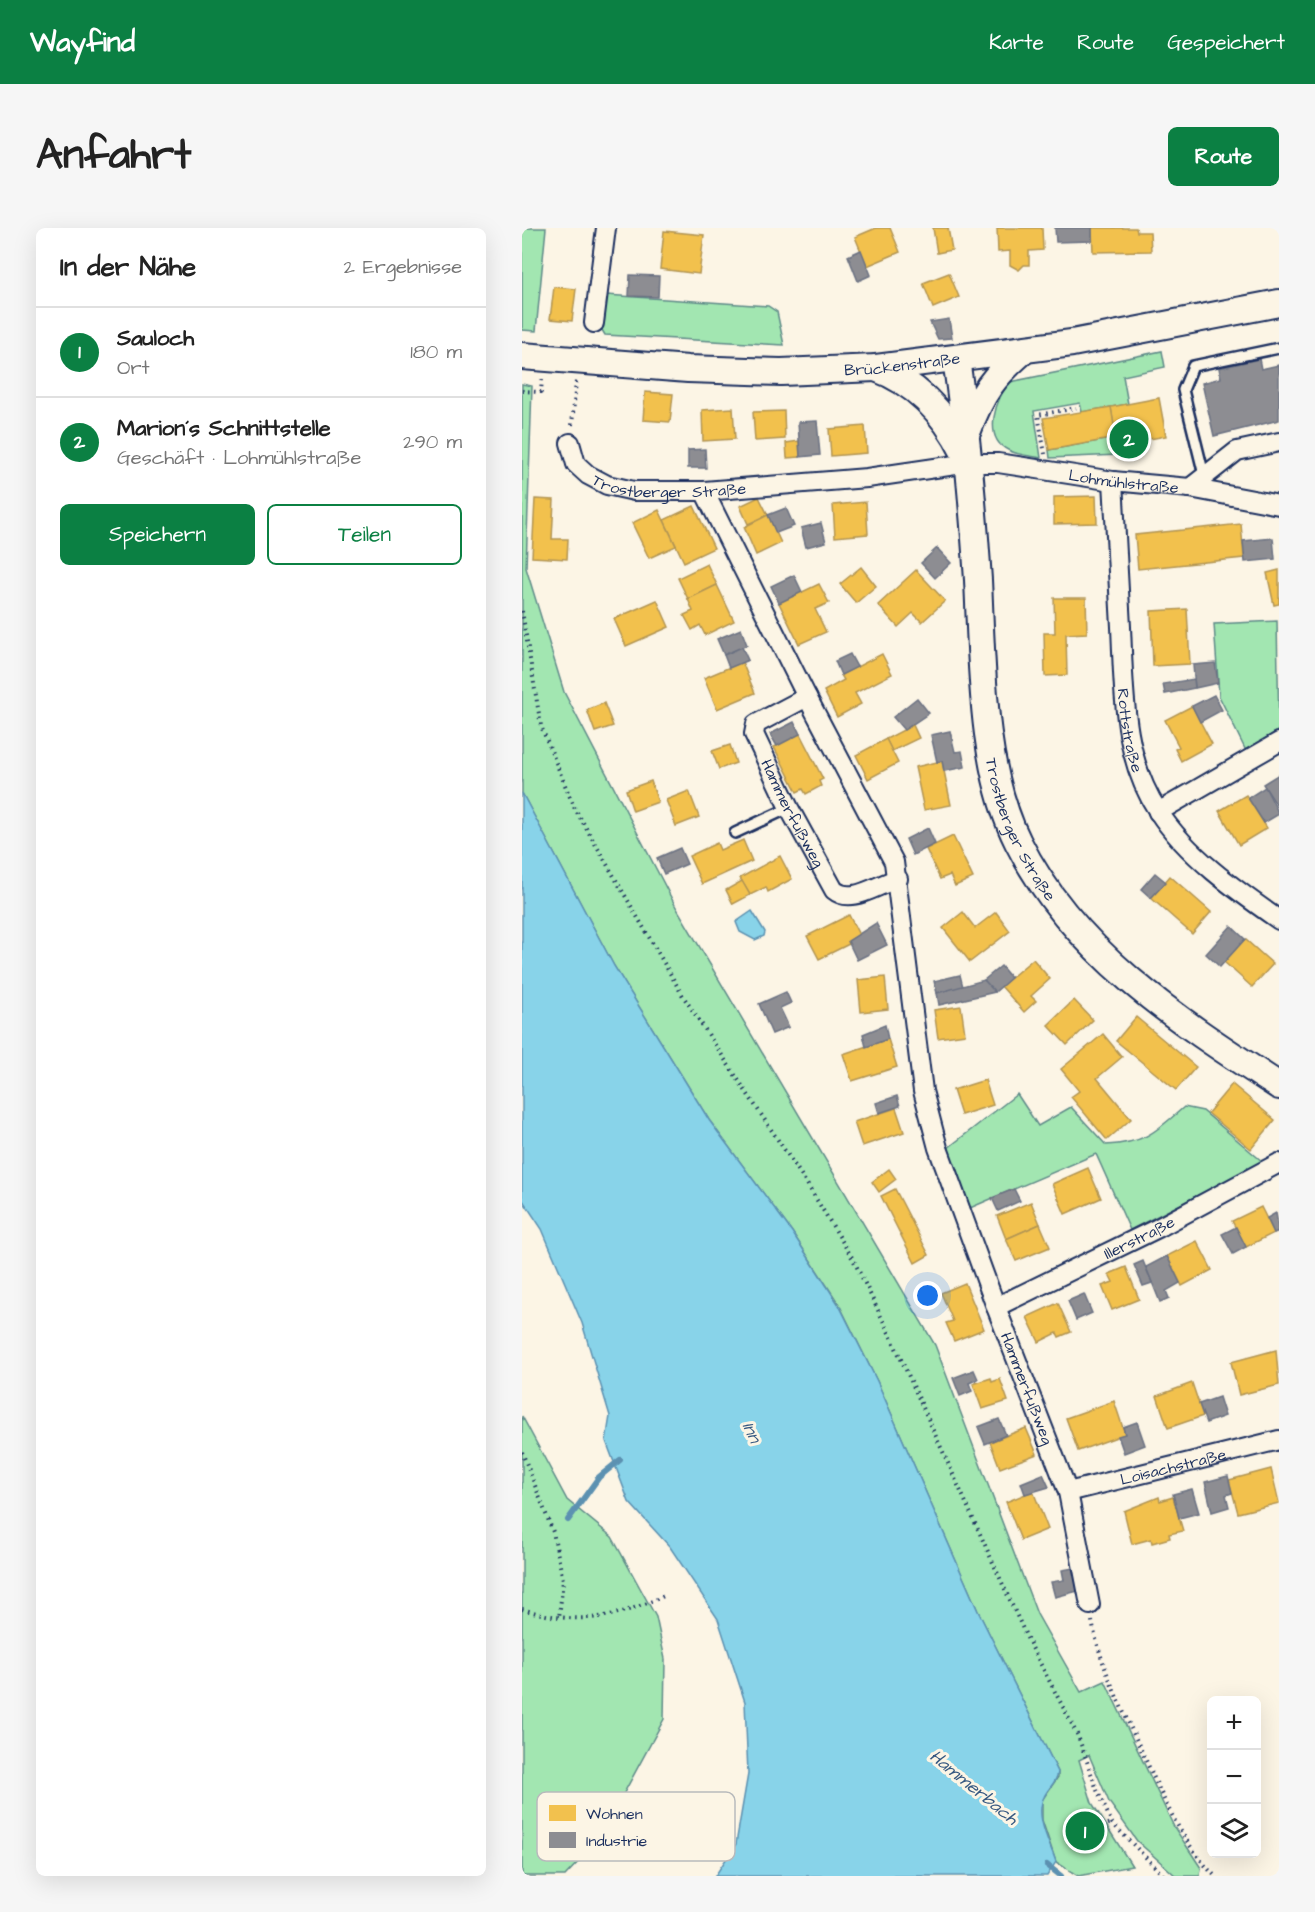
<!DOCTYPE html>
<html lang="de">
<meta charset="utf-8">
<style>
body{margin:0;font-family:"Architects Daughter",sans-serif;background:#f6f6f6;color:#222}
.controls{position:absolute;right:18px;bottom:18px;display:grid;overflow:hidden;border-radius:9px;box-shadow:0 6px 24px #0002}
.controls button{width:54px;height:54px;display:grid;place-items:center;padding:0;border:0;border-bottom:2px solid #e0e0e0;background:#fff;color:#222;font:30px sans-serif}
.you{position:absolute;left:406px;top:1068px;width:21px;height:21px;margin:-15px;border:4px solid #fff;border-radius:50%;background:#1a73e8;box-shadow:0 0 0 9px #1a73e833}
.badge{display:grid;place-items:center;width:39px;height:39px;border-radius:50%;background:#0b8043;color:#fff;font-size:20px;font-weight:700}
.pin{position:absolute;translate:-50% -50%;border:3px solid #fff;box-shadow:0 2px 6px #0006}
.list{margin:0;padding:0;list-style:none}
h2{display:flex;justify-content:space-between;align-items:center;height:78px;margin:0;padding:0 24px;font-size:26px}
h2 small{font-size:20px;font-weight:400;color:#767676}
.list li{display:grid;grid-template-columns:39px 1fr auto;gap:18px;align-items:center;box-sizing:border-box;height:90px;padding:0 24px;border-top:2px solid #e0e0e0}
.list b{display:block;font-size:22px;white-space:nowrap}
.list p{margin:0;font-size:20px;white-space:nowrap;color:#767676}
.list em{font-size:20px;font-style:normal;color:#767676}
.actions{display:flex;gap:12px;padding:18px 24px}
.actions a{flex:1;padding:14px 0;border:2px solid #0b8043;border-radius:9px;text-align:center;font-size:21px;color:#0b8043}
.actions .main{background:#0b8043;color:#fff}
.icon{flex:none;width:33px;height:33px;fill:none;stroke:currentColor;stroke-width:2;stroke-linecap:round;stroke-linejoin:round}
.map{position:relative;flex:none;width:757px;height:1648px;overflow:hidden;border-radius:9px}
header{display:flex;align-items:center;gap:36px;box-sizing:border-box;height:84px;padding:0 30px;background:#0b8043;color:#fff}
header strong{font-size:28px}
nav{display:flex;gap:33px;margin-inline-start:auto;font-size:21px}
.intro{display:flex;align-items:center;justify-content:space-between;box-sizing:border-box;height:144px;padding:0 36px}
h1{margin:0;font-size:42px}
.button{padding:15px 27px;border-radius:9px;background:#0b8043;color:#fff;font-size:21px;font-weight:700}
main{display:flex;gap:36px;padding:0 36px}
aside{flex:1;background:#fff;border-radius:9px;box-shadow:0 6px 24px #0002}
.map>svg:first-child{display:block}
.green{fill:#a2e6b1;stroke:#5e8a88;stroke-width:1.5}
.water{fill:#88d3e9;stroke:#5c91b1;stroke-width:1.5}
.homes{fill:#f2c14e;stroke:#b29553;stroke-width:1.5}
.industry{fill:#8d8d92;stroke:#6b7182;stroke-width:1.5}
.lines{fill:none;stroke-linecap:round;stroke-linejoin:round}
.stream{stroke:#5c91b1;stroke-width:6}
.lane-casing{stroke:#1b2f5e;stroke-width:14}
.street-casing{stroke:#1b2f5e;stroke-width:22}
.secondary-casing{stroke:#1b2f5e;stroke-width:30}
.path{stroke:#1b2f5e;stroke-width:4;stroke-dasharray:1.5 4.5;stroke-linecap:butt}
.lane{stroke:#fcf5e5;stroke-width:9}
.street{stroke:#fcf5e5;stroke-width:18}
.secondary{stroke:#fcf5e5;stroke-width:26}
.labels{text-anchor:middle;stroke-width:6;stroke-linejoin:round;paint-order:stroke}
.street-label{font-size:16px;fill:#1b2f5e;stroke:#fcf5e5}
.water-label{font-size:18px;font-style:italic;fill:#365881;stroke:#fcf5e5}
.key{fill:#fcf5e5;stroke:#b8babc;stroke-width:1.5}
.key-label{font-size:16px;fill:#1b2f5e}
</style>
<header>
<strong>Wayfind</strong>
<nav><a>Karte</a><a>Route</a><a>Gespeichert</a></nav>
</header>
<div class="intro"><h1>Anfahrt</h1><a class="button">Route</a></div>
<main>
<aside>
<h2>In der Nähe<small>2 Ergebnisse</small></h2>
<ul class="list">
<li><span class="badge">1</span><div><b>Sauloch</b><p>Ort</p></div><em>180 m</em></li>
<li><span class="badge">2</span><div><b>Marion´s Schnittstelle</b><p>Geschäft · Lohmühlstraße</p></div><em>290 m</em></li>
</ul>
<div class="actions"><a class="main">Speichern</a><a>Teilen</a></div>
</aside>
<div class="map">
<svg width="757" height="1648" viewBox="0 0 757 1648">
<rect width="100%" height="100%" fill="#fcf5e5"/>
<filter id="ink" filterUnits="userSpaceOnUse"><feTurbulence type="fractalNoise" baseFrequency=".0167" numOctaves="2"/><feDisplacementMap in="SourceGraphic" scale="12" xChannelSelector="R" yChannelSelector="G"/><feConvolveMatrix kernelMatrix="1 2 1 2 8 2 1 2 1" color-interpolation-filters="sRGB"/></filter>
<g filter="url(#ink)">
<g class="green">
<path d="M0,0h24l-10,103 -14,-1z"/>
<path d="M84,67l162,11 9,6 7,33 -179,-10 -3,-5z"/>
<path d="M640,123l3,16 -42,9 5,28 -46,8 -2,-9 -46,8 7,47c-10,-2 -24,-3 -33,-8 -26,-12 -12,-53 2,-68z"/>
<path d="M0,156l10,2 -6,182 38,124 112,215 259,438 102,269 44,78 24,-11 69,146 27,41 -1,8h-24l-39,-35 -28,-39 -20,-47 -10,5 13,43 40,63 -54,10 -22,-14 -14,-42v-20l16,-23v-5l-80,-161 -101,-230 -38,-77 -47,-72 -83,-112 -95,-154 -92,-173z"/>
<path d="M594,210l2,17 -68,3 -1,-8z"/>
<path d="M755,393l2,109 -33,21 -27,-55 -5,-72z"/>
<path d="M495,866l21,32 33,-19 35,38c40,-2 49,-13 78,-38l19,4 60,51 -133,68 -34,-76 -126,54 -22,-60z"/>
<path d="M0,1188l45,84 45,37 44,80 9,42 -1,60 -66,122 -33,35h-43z"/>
</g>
<g class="water">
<path d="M0,565l92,173 95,154 83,112 47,73 38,76 101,230 80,161c-1,10 -10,16 -14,25 -10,19 6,46 12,65l-9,14h-332l21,-32 12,-70 -3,-72 -27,-83 -48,-72 -41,-45 -23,-61 4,-25 -28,-93 -40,-94 -20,-30z"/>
<path d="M230,683l13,21 -1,4 -9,4 -15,-8 -4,-10z"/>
</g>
<g class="homes">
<path d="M354,0h14l10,24 -33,14 -12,-29z"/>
<path d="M411,0h15l4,22 -15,3z"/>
<path d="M475,0h45l1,22 -14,1v14h-5l-5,5 -9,-5v-14l-12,1z"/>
<path d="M570,0h44l1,4h13l1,19 -58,1z"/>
<path d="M142,3l40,4 -5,39 -39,-5z"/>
<path d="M427,45l10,24 -26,11 -10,-25z"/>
<path d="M32,59l22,2 -4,32 -22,-2z"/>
<path d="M123,164l28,2 -3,28 -27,-2z"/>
<path d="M637,170l7,38 -49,9 -6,-38z"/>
<path d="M589,179l5,31 -67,12 -6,-32z"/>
<path d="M211,180l2,31 -32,2 -1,-31z"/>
<path d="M262,183l1,28 -30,2 -2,-29z"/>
<path d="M343,198l2,27 -36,3 -2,-27z"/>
<path d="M277,213l1,16 -13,1 -1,-15z"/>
<path d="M574,268l1,27 -43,1v-27z"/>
<path d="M237,269l9,18 -20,9 -8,-18z"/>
<path d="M13,271l19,1 -2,39h16l-1,20 -35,-2z"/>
<path d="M344,274l2,32 -33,3 -2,-32z"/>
<path d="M172,278l20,42 -30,14 -20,-42z"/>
<path d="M137,282l17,36 -27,12 -17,-35z"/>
<path d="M246,287l13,28 -25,12 -12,-28z"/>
<path d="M719,296l3,34 -106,11 -3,-34z"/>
<path d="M185,336l10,21 -29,14 -10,-21z"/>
<path d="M339,339l15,19 -20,17 -16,-19z"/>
<path d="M394,342l29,31 -23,21 -9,-9 -15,14 -20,-22z"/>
<path d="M757,342v34l-5,1 -7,-32z"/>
<path d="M297,356l10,19 -14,6 11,23 -27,12 -20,-41z"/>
<path d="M195,357l17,36 -29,14 -5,-10 -8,5 -8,-15 9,-4 -5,-12z"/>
<path d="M532,370h32l1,35 -21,1 1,41 -22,1 -1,-43h11z"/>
<path d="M135,372l12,27 -43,19 -12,-27z"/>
<path d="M665,381l3,55 -37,2 -2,-55z"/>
<path d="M360,426l10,20 -37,19 6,11 -24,13 -13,-26 20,-11 -3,-5z"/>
<path d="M220,434l13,31 -38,16 -13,-31z"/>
<path d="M82,475l9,23 -18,6 -8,-22z"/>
<path d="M670,478l20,38 -31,17 -6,-12 4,-2 -14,-27z"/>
<path d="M391,497l6,13 -27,13 -6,-12z"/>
<path d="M278,506l23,45 -4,2 2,5 -15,8 -3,-5 -6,3 -23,-45z"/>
<path d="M364,511l12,24 -30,16 -12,-24z"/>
<path d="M208,517l6,18 -17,6 -7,-18z"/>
<path d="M420,533l9,44 -27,5 -9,-43z"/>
<path d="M129,553l7,21 -25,9 -7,-21z"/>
<path d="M167,563l10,26 -23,9 -10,-26z"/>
<path d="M724,567l21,33 -28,17 -20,-34z"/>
<path d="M431,608l20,42 -18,8 -5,-11 -10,4 -14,-30z"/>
<path d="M221,612l9,21 -50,23 -13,-28 28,-13 3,7z"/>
<path d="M258,628l12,23 -24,13 -2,-5 -16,8 -10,-17z"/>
<path d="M648,648l41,36 -19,22 -41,-36z"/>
<path d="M220,653l8,14 -17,9 -7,-14z"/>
<path d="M441,684l12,16 21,-16 14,19 -40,31 -27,-34z"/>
<path d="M327,687l10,20 -11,6 1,3 -30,15 -12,-23z"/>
<path d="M723,711l28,25 -21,23 -28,-25z"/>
<path d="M511,731l17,20 -19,17 5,5 -12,11 -23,-26z"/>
<path d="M363,749l3,32 -27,3 -3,-32z"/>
<path d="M552,772l19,20 -26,25 -19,-20z"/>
<path d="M439,778l4,28 -27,4 -4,-28z"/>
<path d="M614,789l60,50 -20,23 -60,-49z"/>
<path d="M581,806l19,23 -25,21 34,41 -24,21 -36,-43 8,-6 -18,-22z"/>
<path d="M366,811l9,28 -45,14 -9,-27z"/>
<path d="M463,852l8,25 -32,10 -8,-25z"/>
<path d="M710,856l43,36 -24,29 -43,-36z"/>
<path d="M374,880l8,24 -42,14 -8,-24z"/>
<path d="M566,940l13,30 -36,16 -13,-30z"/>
<path d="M367,941l7,10 -17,13 -7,-10z"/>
<path d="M373,961l34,66 -14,8 -34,-67z"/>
<path d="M509,974l9,22 -34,15 -9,-23z"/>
<path d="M739,979l13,26 -28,14 -14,-26z"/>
<path d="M518,996l10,23 -34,14 -10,-22z"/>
<path d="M675,1013l15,29 -30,16 -15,-30z"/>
<path d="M604,1039l13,32 -27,11 -10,-24 11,-4 -4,-8z"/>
<path d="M443,1055l19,46 -30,12 -8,-18 7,-2 -12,-28z"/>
<path d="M536,1075l13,29 -12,5 -2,-4 -18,9 -12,-25z"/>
<path d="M754,1122l3,35 -40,10 -8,-33z"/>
<path d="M469,1150l1,4 8,-3 8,22 -26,8 -9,-25z"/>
<path d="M670,1155l11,33 -35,12 -11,-32z"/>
<path d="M592,1173l11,33 -47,17 -12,-33z"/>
<path d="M504,1200l11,26 -37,14 -10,-26z"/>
<path d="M749,1241l8,34 -41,10 -9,-33z"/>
<path d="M511,1263l15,38 -27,11 -15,-38z"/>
<path d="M637,1269l1,4 13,-4 10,34 -14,3 1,4 -18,5 -1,-4 -19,5 -8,-33z"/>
</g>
<g class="industry">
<path d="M533,0h37v13l-36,1z"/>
<path d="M339,22l10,25 -13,6 -10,-25z"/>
<path d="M108,47l29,1 -1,21 -29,-1z"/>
<path d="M427,91l3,19 -14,1 -8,-17z"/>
<path d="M737,131l2,10 18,-4v55l-65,16 -12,-53 19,-5 -2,-10z"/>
<path d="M295,193l3,34 -20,2 -2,-35z"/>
<path d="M183,221l1,19h-18v-18z"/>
<path d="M264,280l8,18 -18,7 -8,-18z"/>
<path d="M299,295l5,19 -20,5 -5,-19z"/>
<path d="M751,310l2,21 -30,3 -2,-21z"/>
<path d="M415,320l14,15 -16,15 -14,-15z"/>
<path d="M272,347l8,17 -23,11 -8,-17z"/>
<path d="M219,401l6,16 -23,10 -7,-16z"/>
<path d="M220,419l6,13 -19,8 -5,-13z"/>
<path d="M328,426l7,13 -16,8 -6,-14z"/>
<path d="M693,435l3,20 -23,5 -2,-23z"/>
<path d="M672,451l1,9 -30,6 -2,-10z"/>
<path d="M692,467l8,15 -22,12 -8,-16z"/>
<path d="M395,470l12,15 -25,17 -11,-13z"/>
<path d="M272,494l6,12 -23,12 -7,-12z"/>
<path d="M428,503l5,21 7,-1 3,16 -21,4 -2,-10 -5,1 -6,-27z"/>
<path d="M757,546v35l-16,-25z"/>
<path d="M743,559l14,27 -15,9 -16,-25z"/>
<path d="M406,600l7,16 -22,11 -7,-16z"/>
<path d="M158,620l7,16 -23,10 -7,-16z"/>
<path d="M633,645l11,9 -15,16 -10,-9z"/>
<path d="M354,695l11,22 -30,15 -9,-19z"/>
<path d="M709,698l14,13 -25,28 -14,-13z"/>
<path d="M479,738l10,12 -16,14 -11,-12z"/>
<path d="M438,747l3,12 -26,6 -3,-12z"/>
<path d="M462,752l11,12 -56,13 -2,-12z"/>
<path d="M264,764l5,11 -11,5 9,19 -17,7 -13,-30z"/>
<path d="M363,797l3,14 -22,8 -3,-13z"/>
<path d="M375,868l3,10 -21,7 -3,-10z"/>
<path d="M492,961l6,12 -22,10 -6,-13z"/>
<path d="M754,985l3,18 -5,2 -7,-15z"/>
<path d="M714,999l10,20 -13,7 -11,-20z"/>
<path d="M645,1028l13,27 -14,8 3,7 -9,4 -14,-35z"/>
<path d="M621,1033l9,22 -9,3 -9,-21z"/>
<path d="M562,1066l8,19 -16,7 -8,-19z"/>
<path d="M452,1142l4,9 -9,4 3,8 -12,5 -7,-18z"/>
<path d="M697,1169l6,19 -19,7 -7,-19z"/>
<path d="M477,1191l7,16 -21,9 -7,-17z"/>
<path d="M615,1194l8,23 -21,8 -6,-17 7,-2 -2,-7z"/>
<path d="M521,1246l6,13 -24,7 -4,-11z"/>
<path d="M706,1248l4,17 -6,2 3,12 -17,5 -7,-30z"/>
<path d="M670,1261l7,24 -20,5 -6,-24z"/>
<path d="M551,1340l5,23 -23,6 -4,-15 13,-2 -2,-10z"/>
</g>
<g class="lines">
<g class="stream">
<path d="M46,1292l31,-43 21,-17"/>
<path d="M525,1637l14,11"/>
</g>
<g class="lane-casing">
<g id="lane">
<path d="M682,247l-21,-85 10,-24 86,-18"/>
<path d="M213,605l54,-25"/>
</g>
</g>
<g class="street-casing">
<g id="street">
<path d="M72,95l12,-95"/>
<path id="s1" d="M48,215l6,21 12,11 19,10 27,6h70l163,-13 102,-15h29l115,18 77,7 89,17"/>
<path id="s2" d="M591,253c3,49 5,97 8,146 3,62 1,130 37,184 29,45 78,79 121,109"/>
<path d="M668,260l47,-37 42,-9"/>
<path id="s3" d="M182,263l103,206 87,165 29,229 15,57 58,159 72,185 22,113"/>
<path id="s4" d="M285,469l-51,27 -2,10 35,74 45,82c18,15 43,-6 64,-11"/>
<path d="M636,584l121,-70"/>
<path id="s5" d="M474,1079l162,-79 121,-65"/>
<path id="s6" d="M546,1264l211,-52"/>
</g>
</g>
<g class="secondary-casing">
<g id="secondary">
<path id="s7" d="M0,128l166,13 93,3 95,-4 196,-25 207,-40"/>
<path id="s8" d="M434,131c11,74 17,147 22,221 4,81 3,189 40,262 55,111 161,179 261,244"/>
<path d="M354,140c40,15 69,46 88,84"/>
<path d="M446,202c13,-37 26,-54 55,-79"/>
</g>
</g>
<g class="path">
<path d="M0,163l19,1 1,-13"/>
<path d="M50,197l4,-44"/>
<path d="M523,226l-7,-39 38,-7"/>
<path d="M0,383l19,115 33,81 109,189 124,188 46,75 39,80 135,299 51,98 19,54 15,33 52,53"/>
<path d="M0,1224l31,80 10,48 -4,38"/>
<path d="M0,1381c57,17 91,10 144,-14"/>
<path d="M570,1393c9,48 31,89 51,133 20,43 38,88 72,122"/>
<path d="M563,1603l27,-8"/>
</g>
<use href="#lane" class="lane"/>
<use href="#street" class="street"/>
<use href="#secondary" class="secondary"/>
</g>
</g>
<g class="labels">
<g class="street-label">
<text dy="6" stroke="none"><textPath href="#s7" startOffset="381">Brückenstraße</textPath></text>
<text dy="6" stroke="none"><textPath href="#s1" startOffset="122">Trostberger Straße</textPath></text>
<text dy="6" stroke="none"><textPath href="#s1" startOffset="580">Lohmühlstraße</textPath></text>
<text dy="6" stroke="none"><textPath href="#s2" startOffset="250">Rottstraße</textPath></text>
<text dy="6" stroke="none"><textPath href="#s4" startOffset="156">Hammerfußweg</textPath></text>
<text dy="6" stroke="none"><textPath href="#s8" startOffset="478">Trostberger Straße</textPath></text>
<text dy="6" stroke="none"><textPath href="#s5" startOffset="159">Illerstraße</textPath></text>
<text dy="6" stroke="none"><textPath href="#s3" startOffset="963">Hammerfußweg</textPath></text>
<text dy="6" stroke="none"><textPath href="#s6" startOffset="108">Loisachstraße</textPath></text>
</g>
<g class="water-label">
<text transform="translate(230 1204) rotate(65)" y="6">Inn</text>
<text transform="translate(452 1559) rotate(39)" y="6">Hammerbach</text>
</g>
</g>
<rect x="15" y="1564" width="198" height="69" rx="9" class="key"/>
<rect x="27" y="1577" width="27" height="16" fill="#f2c14e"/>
<rect x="27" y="1604" width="27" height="16" fill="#8d8d92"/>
<g class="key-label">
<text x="64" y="1591">Wohnen</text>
<text x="64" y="1618">Industrie</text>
</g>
</svg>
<div class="controls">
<button>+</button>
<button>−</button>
<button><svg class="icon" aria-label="layers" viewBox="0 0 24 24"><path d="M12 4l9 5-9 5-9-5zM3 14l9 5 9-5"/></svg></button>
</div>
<div class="you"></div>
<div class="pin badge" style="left:563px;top:1603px">1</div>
<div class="pin badge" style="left:607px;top:211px">2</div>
</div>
</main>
